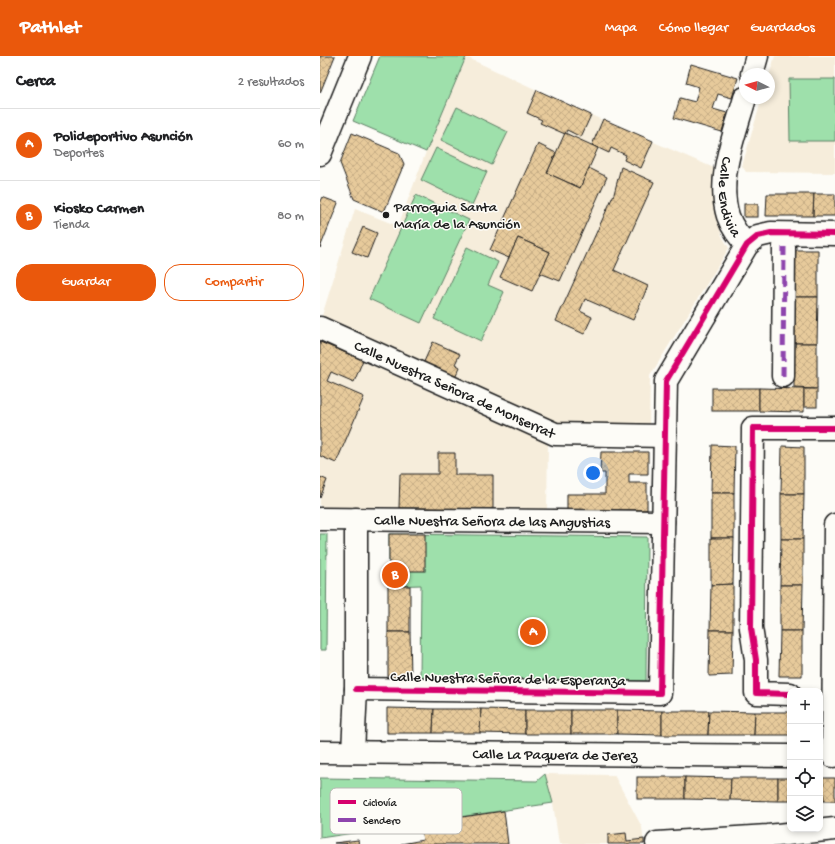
<!DOCTYPE html>
<html lang="es">
<meta charset="utf-8">
<style>
body{margin:0;font-family:"Gochi Hand",sans-serif;background:#f6f6f6;color:#202124}
.controls{position:absolute;right:12px;bottom:12px;display:grid;overflow:hidden;border-radius:8px;box-shadow:0 2px 6px #0003}
.controls button{width:36px;height:36px;display:grid;place-items:center;padding:0;border:0;border-bottom:1px solid #e0e0e0;background:#fff;color:#202124;font:20px sans-serif}
.compass{position:absolute;left:419px;top:12px;width:36px;height:36px;border-radius:50%;background:#fff;box-shadow:0 2px 6px #0003;rotate:275deg}
.you{position:absolute;left:273px;top:417px;width:14px;height:14px;margin:-10px;border:3px solid #fff;border-radius:50%;background:#1a73e8;box-shadow:0 0 0 6px #1a73e833}
.badge{display:grid;place-items:center;width:26px;height:26px;border-radius:50%;background:#ea580c;color:#fff;font-size:13px;font-weight:700}
.pin{position:absolute;translate:-50% -50%;border:2px solid #fff;box-shadow:0 1px 4px #0006}
.list{margin:0;padding:0;list-style:none}
h2{display:flex;justify-content:space-between;align-items:center;height:52px;margin:0;padding:0 16px;font-size:17px}
h2 small{font-size:13px;font-weight:400;color:#757577}
.list li{display:grid;grid-template-columns:26px 1fr auto;gap:12px;align-items:center;box-sizing:border-box;height:72px;padding:0 16px;border-top:1px solid #e0e0e0}
.list b{display:block;font-size:15px;white-space:nowrap}
.list p{margin:0;font-size:13px;white-space:nowrap;color:#757577}
.list em{font-size:13px;font-style:normal;color:#757577}
.actions{display:flex;gap:8px;padding:12px 16px}
.actions a{flex:1;padding:9px 0;border:1px solid #ea580c;border-radius:16px;text-align:center;font-size:14px;color:#ea580c}
.actions .main{background:#ea580c;color:#fff}
.icon{flex:none;width:22px;height:22px;fill:none;stroke:currentColor;stroke-width:2;stroke-linecap:round;stroke-linejoin:round}
.map{position:relative;flex:none;width:515px;height:788px;overflow:hidden}
header{display:flex;align-items:center;gap:24px;box-sizing:border-box;height:56px;padding:0 20px;background:#ea580c;color:#fff}
header strong{font-size:19px}
nav{display:flex;gap:22px;margin-inline-start:auto;font-size:14px}
main{display:flex}
aside{flex:1;background:#fff}
.map>svg:first-child{display:block}
.built{fill:#f6eddb}
.green{fill:#9ee0ab;stroke:#5d7e64}
.building{fill:url(#building-cross-hatch);stroke:#1c1c1c}
.lines{fill:none;stroke-linecap:round;stroke-linejoin:round}
.minor-casing{stroke:#1c1c1c;stroke-width:25}
.minor{stroke:#fdfcf7;stroke-width:22}
.quiet{stroke:#8e44ad;stroke-width:5;stroke-dasharray:10 5;stroke-linecap:butt}
.cycleway-casing{stroke:#fdfcf7;stroke-width:8}
.cycleway{stroke:#d6006c;stroke-width:6}
.poi-dot{fill:#1c1c1c;stroke:#fdfcf7;stroke-width:1.5}
.labels{text-anchor:middle;stroke-width:3;stroke-linejoin:round;paint-order:stroke}
.street-label{font-size:15px;fill:#1c1c1c;stroke:#fdfcf7}
.poi-label{font-size:15px;fill:#1c1c1c;stroke:#fdfcf7;text-anchor:start}
.key{fill:#fdfcf7;stroke:#bab9b5;stroke-width:1}
.key-label{font-size:11px;fill:#1c1c1c}
</style>
<header>
<strong>Pathlet</strong>
<nav><a>Mapa</a><a>Cómo llegar</a><a>Guardados</a></nav>
</header>
<main>
<aside>
<h2>Cerca<small>2 resultados</small></h2>
<ul class="list">
<li><span class="badge">A</span><div><b>Polideportivo Asunción</b><p>Deportes</p></div><em>60 m</em></li>
<li><span class="badge">B</span><div><b>Kiosko Carmen</b><p>Tienda</p></div><em>80 m</em></li>
</ul>
<div class="actions"><a class="main">Guardar</a><a>Compartir</a></div>
</aside>
<div class="map">
<svg width="515" height="788" viewBox="0 0 515 788">
<defs>
<pattern id="building-cross-hatch" width="8" height="8" patternUnits="userSpaceOnUse"><rect width="8" height="8" fill="#e7ca9b"/><path d="M0 0l8 8M0 8l8-8" fill="none" stroke="#c6ad85"/></pattern>
</defs>
<rect width="100%" height="100%" fill="#fdfcf7"/>
<filter id="ink" filterUnits="userSpaceOnUse"><feTurbulence type="fractalNoise" baseFrequency=".025" numOctaves="2"/><feDisplacementMap in="SourceGraphic" scale="8" xChannelSelector="R" yChannelSelector="G"/><feConvolveMatrix kernelMatrix="1 2 1 2 8 2 1 2 1" color-interpolation-filters="sRGB"/></filter>
<g filter="url(#ink)">
<g class="built">
<path d="M455,0h60v117l-89,-1 -4,-6 20,-68h7v-22z"/>
<path d="M146,1l125,58 123,53 -1,18 4,34 5,16 7,12 -79,128 -1,51 -85,-2 -243,-106 34,-110 43,17 28,-74z"/>
<path d="M0,286l228,102 -1,65 -227,-2z"/>
<path d="M225,718l69,1 28,52 2,17h-85l-6,-41z"/>
</g>
<g class="green">
<path d="M60,0l86,1 -40,95 -73,-31z"/>
<path d="M469,23h46v62h-45z"/>
<path d="M137,51l51,25 -16,33 -51,-25z"/>
<path d="M116,92l51,24 -15,33 -51,-25z"/>
<path d="M96,139l53,25 -48,103 -52,-24z"/>
<path d="M147,191l31,15 -10,23 16,7 -23,49 -47,-22z"/>
<path d="M0,478h7l-1,116h-6z"/>
<path d="M69,478l258,3 -1,144 -226,-4 1,-92 -33,1v-7l13,-1v-7h-12z"/>
<path d="M225,718l8,29 -233,35v-60l217,3z"/>
</g>
<g class="building">
<path d="M0,0h15l-15,37z"/>
<path d="M371,8l47,14 -6,20 -14,-4 -5,15 14,4 -5,19 -48,-14 6,-20 15,4 4,-15 -13,-4z"/>
<path d="M217,34l54,25 -10,22 -14,-7 -2,4 -25,-11 2,-3 -15,-7z"/>
<path d="M283,63l50,22 -12,27 -17,-8 2,-5 -15,-7 -2,5 -17,-8z"/>
<path d="M32,77l47,20 5,11 -20,48 -30,-13 -14,-36z"/>
<path d="M245,77l33,15 -18,40 -33,-15z"/>
<path d="M218,88l18,9 -9,20 33,15 9,-20 18,9 -47,104 -20,-8 10,-21 -32,-14 -9,20 -19,-8z"/>
<path d="M301,111l33,15 -40,88 34,16 -15,34 -48,-21 -5,12 12,6 -8,17 -28,-13 58,-127z"/>
<path d="M447,138h47l-1,22h-47z"/>
<path d="M494,138h21v22h-22z"/>
<path d="M2,141l16,6 -18,45v-47z"/>
<rect x="424" y="148" width="14" height="13"/>
<path d="M43,171l14,6 -10,25 -15,-6z"/>
<path d="M198,182l32,14 -18,39 -32,-14z"/>
<path d="M475,194h23v47h-24z"/>
<path d="M474,241h24l-1,46h-23z"/>
<path d="M0,286l43,18 -9,22 -23,-10 -4,9 37,16 -28,66 -16,-7z"/>
<path d="M113,286l27,12 -5,10 5,3 -5,11 -32,-14z"/>
<path d="M474,287h23v46l-23,-1z"/>
<rect x="392" y="332" width="47" height="23"/>
<path d="M439,332l45,1v23l-45,-1z"/>
<rect x="484" y="333" width="13" height="18"/>
<path d="M392,389l23,1 -1,47h-23z"/>
<path d="M462,390l22,1v47h-23z"/>
<path d="M281,396h47v22h-19v9h18v27h-80v-16h38v-21h-5z"/>
<path d="M118,397h17v22h38v34l-94,-1 1,-34h38z"/>
<path d="M0,421l7,3 -7,18z"/>
<rect x="391" y="437" width="23" height="45"/>
<path d="M461,438h23l-1,45h-22z"/>
<rect x="69" y="478" width="36" height="37"/>
<path d="M391,482h23l-1,46 -22,1z"/>
<path d="M461,483h22v46h-23z"/>
<path d="M69,515h12v8h-13z"/>
<path d="M413,528v46h-23l1,-45z"/>
<path d="M460,529h23l-1,46h-22z"/>
<rect x="68" y="530" width="22" height="46"/>
<path d="M390,574h23l-1,45 -23,1z"/>
<path d="M460,575h22v45h-23z"/>
<path d="M68,576h22l1,45h-23z"/>
<path d="M67,652l47,1 -1,24h-46z"/>
<path d="M114,653h47l-1,24h-47z"/>
<path d="M161,653l44,1v24l-45,-1z"/>
<rect x="205" y="654" width="46" height="24"/>
<rect x="251" y="654" width="46" height="24"/>
<path d="M297,654l45,1v24l-45,-1z"/>
<path d="M342,655h47l-1,24h-46z"/>
<path d="M389,655l46,1 -1,23h-46z"/>
<path d="M435,656h35v23h-36z"/>
<rect x="317" y="721" width="48" height="22"/>
<path d="M365,721l46,1 -1,22 -45,-1z"/>
<path d="M411,722h47v23l-48,-1z"/>
<rect x="458" y="722" width="12" height="23"/>
<path d="M500,722h3l1,23h-4z"/>
<path d="M503,722h12v23h-11z"/>
<path d="M184,755l4,33h-107l22,-4 -3,-17z"/>
<path d="M306,777l1,8 17,-2v5h-36v-9z"/>
<path d="M38,784l1,4 -25,-1z"/>
</g>
<g class="lines">
<g class="minor-casing">
<g id="minor">
<path d="M432,18l5,-18"/>
<path id="s1" d="M425,42c-10,36 -29,80 -17,118 4,12 11,20 19,29"/>
<path d="M0,98l40,-98"/>
<path id="s2" d="M0,272l235,106 110,2"/>
<path d="M463,320l1,-129"/>
<path id="s3" d="M0,463l343,3"/>
<path d="M36,633l304,4 6,-312 81,-136 11,-9 13,-3 64,1"/>
<path d="M470,638l-34,-1v-33l-5,-32 2,-200h82"/>
<path id="s4" d="M0,696l470,4"/>
<path d="M33,696l3,-63v-170"/>
<path d="M513,700l2,-231"/>
<path d="M337,787l111,-7 67,-7"/>
</g>
</g>
<use href="#minor" class="minor"/>
<path class="quiet" d="M463,320l1,-129"/>
<g class="cycleway-casing">
<g id="cycleway">
<path d="M36,633l304,4 6,-312 81,-136 11,-9 13,-3 64,1"/>
<path d="M470,638l-34,-1v-33l-5,-32 2,-200h82"/>
</g>
</g>
<use href="#cycleway" class="cycleway"/>
</g>
</g>
<circle class="poi-dot" cx="66" cy="159" r="4"/>
<g class="labels">
<g class="street-label">
<text dy="5" stroke="none"><textPath href="#s1" startOffset="102">Calle Endivia</textPath></text>
<text dy="5" stroke="none"><textPath href="#s2" startOffset="148">Calle Nuestra Señora de Monserrat</textPath></text>
<text dy="5" stroke="none"><textPath href="#s3" startOffset="172">Calle Nuestra Señora de las Angustias</textPath></text>
<text transform="translate(188 622) rotate(1)" y="5">Calle Nuestra Señora de la Esperanza</text>
<text dy="5" stroke="none"><textPath href="#s4" startOffset="235">Calle La Paquera de Jerez</textPath></text>
</g>
<g class="poi-label">
<text x="74" y="155">Parroquia Santa<tspan x="74" dy="17">María de la Asunción</tspan></text>
</g>
</g>
<rect x="10" y="732" width="132" height="46" rx="6" class="key"/>
<rect x="18" y="744" width="18" height="4" fill="#d6006c"/>
<rect x="18" y="762" width="18" height="4" fill="#8e44ad"/>
<g class="key-label">
<text x="43" y="750">Ciclovía</text>
<text x="43" y="768">Sendero</text>
</g>
</svg>
<div class="controls">
<button>+</button>
<button>−</button>
<button><svg class="icon" aria-label="locate" viewBox="0 0 24 24"><circle cx="12" cy="12" r="6"/><path d="M12 2v4M12 18v4M2 12h4M18 12h4"/></svg></button>
<button><svg class="icon" aria-label="layers" viewBox="0 0 24 24"><path d="M12 4l9 5-9 5-9-5zM3 14l9 5 9-5"/></svg></button>
</div>
<svg class="compass" viewBox="-18 -18 36 36"><path d="M0-13l5 13h-10z" fill="#e53935"/><path d="M0 13l5-13h-10z" fill="#757577"/></svg>
<div class="you"></div>
<div class="pin badge" style="left:213px;top:576px">A</div>
<div class="pin badge" style="left:75px;top:519px">B</div>
</div>
</main>
